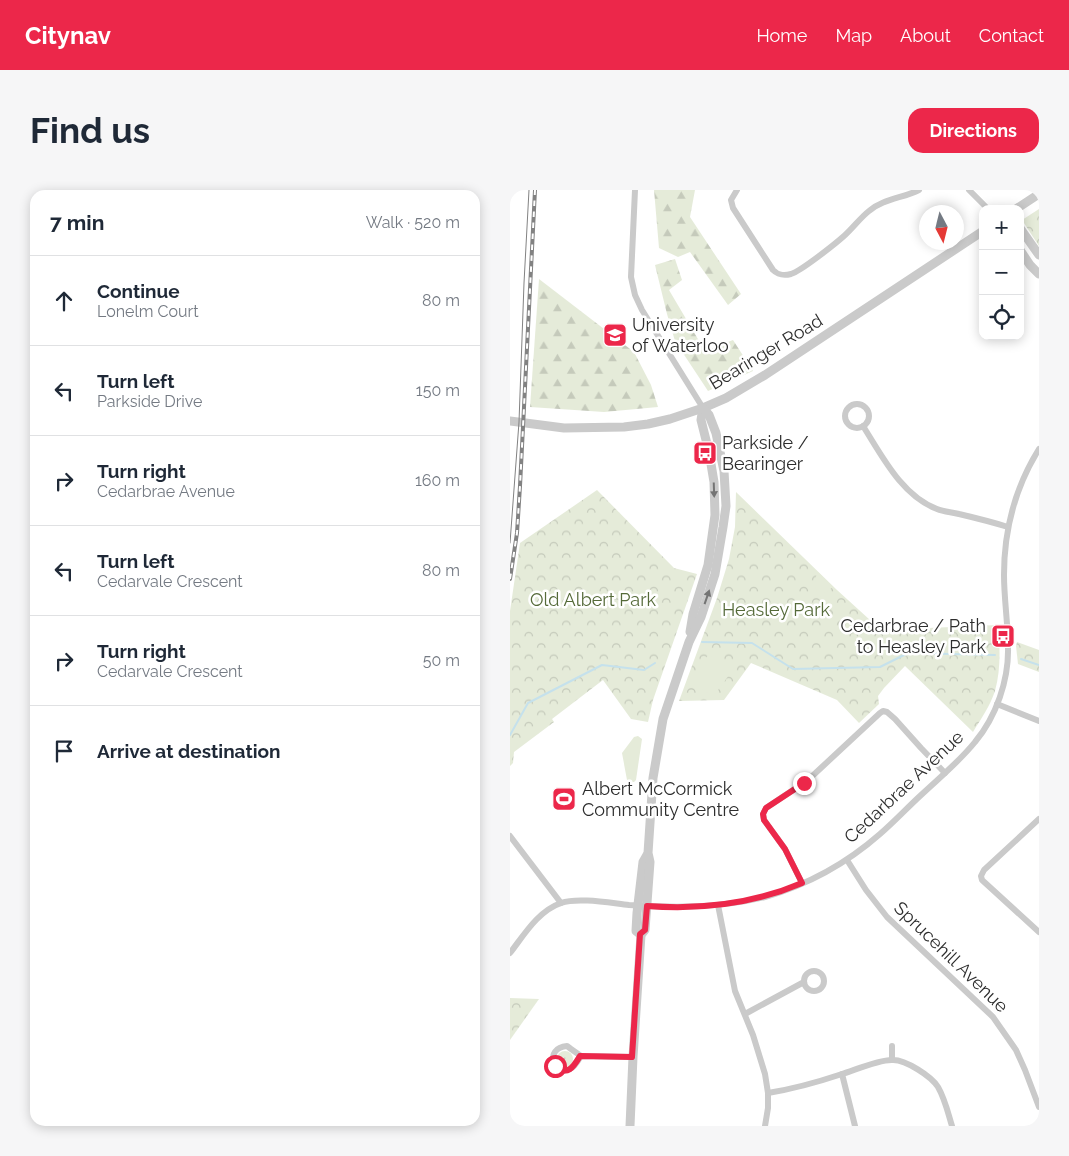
<!DOCTYPE html>
<meta charset="utf-8">
<style>
body{margin:0;font-family:Raleway,sans-serif;background:#f6f6f7;color:#1f2937}
.controls{position:absolute;right:15px;top:15px;display:grid;overflow:hidden;border-radius:10px;box-shadow:0 2px 12px #0003}
.controls button{width:45px;height:45px;display:grid;place-items:center;padding:0;border:0;border-bottom:1px solid #e0e1e3;background:#fff;color:#1f2937;font:25px sans-serif}
.compass{position:absolute;left:409px;top:15px;width:45px;height:45px;border-radius:50%;background:#fff;box-shadow:0 2px 12px #0003;rotate:173deg}
.stop{position:absolute;width:15px;height:15px;margin:-11px;border:4px solid #ec274a;border-radius:50%;background:#fff}
.stop.end{background:#ec274a;border-color:#fff;box-shadow:0 1px 5px #0008}
.list{margin:0;padding:0;list-style:none}
h2{display:flex;justify-content:space-between;align-items:center;height:65px;margin:0;padding:0 20px;font-size:21px}
h2 small{font-size:16px;font-weight:400;color:#747a83}
.list li{display:grid;grid-template-columns:32px 1fr auto;gap:15px;align-items:center;box-sizing:border-box;height:90px;padding:0 20px;border-top:1px solid #e0e1e3}
.list b{display:block;font-size:19px;white-space:nowrap}
.list p{margin:0;font-size:16px;white-space:nowrap;color:#747a83}
.list em{font-size:16px;font-style:normal;color:#747a83}
.icon{flex:none;width:28px;height:28px;fill:none;stroke:currentColor;stroke-width:2;stroke-linecap:round;stroke-linejoin:round}
.map{position:relative;flex:none;width:529px;height:936px;overflow:hidden;border-radius:15px}
header{display:flex;align-items:center;gap:30px;box-sizing:border-box;height:70px;padding:0 25px;background:#ec274a;color:#fff}
header strong{font-size:24px}
nav{display:flex;gap:28px;margin-inline-start:auto;font-size:18px}
.intro{display:flex;align-items:center;justify-content:space-between;box-sizing:border-box;height:120px;padding:0 30px}
h1{margin:0;font-size:35px}
.button{padding:12px 22px;border-radius:15px;background:#ec274a;color:#fff;font-size:18px;font-weight:700}
main{display:flex;gap:30px;padding:0 30px}
aside{flex:1;background:#fff;border-radius:15px;box-shadow:0 2px 12px #0003}
.map>svg:first-child{display:block}
.grass{fill:url(#grass-tufts)}
.forest{fill:url(#forest-firs)}
.park{fill:url(#park-crowns)}
.garden{fill:#e5ebd9}
.lines{fill:none;stroke-linecap:round;stroke-linejoin:round}
.stream{stroke:#c5e1ec;stroke-width:2}
.minor{stroke:#cacaca;stroke-width:6}
.tertiary{stroke:#cacaca;stroke-width:9}
.tram{stroke:#828282;stroke-width:1}
.rail-casing{stroke:#828282;stroke-width:4}
.rail{stroke:#fff;stroke-width:2;stroke-dasharray:5.5;stroke-linecap:butt}
.oneway{fill:#747474}
.route{stroke:#ec274a;stroke-width:6}
.labels{text-anchor:middle;stroke-width:5;stroke-linejoin:round;paint-order:stroke}
.poi-label{font-size:18px;fill:#2d2d2d;stroke:#fff;text-anchor:start}
.street-label{font-size:18px;fill:#2d2d2d;stroke:#fff}
.park-label{font-size:18px;fill:#556a39;stroke:#fff}
</style>
<header>
<strong>Citynav</strong>
<nav><a>Home</a><a>Map</a><a>About</a><a>Contact</a></nav>
</header>
<div class="intro"><h1>Find us</h1><a class="button">Directions</a></div>
<main>
<aside>
<h2>7 min<small>Walk · 520 m</small></h2>
<ul class="list">
<li><svg class="icon" aria-label="ahead" viewBox="0 0 24 24"><path d="M12 20V5M6 11l6-6 6 6"/></svg><div><b>Continue</b><p>Lonelm Court</p></div><em>80 m</em></li>
<li><svg class="icon" aria-label="left" viewBox="0 0 24 24"><path d="M17 20v-9H6M10 6l-5 5 5 5"/></svg><div><b>Turn left</b><p>Parkside Drive</p></div><em>150 m</em></li>
<li><svg class="icon" aria-label="right" viewBox="0 0 24 24"><path d="M7 20v-9h11M14 6l5 5-5 5"/></svg><div><b>Turn right</b><p>Cedarbrae Avenue</p></div><em>160 m</em></li>
<li><svg class="icon" aria-label="left" viewBox="0 0 24 24"><path d="M17 20v-9H6M10 6l-5 5 5 5"/></svg><div><b>Turn left</b><p>Cedarvale Crescent</p></div><em>80 m</em></li>
<li><svg class="icon" aria-label="right" viewBox="0 0 24 24"><path d="M7 20v-9h11M14 6l5 5-5 5"/></svg><div><b>Turn right</b><p>Cedarvale Crescent</p></div><em>50 m</em></li>
<li><svg class="icon" aria-label="arrive" viewBox="0 0 24 24"><path d="M6 21V4h12l-3 4 3 4H6"/></svg><div><b>Arrive at destination</b></div></li>
</ul>
</aside>
<div class="map">
<svg width="529" height="936" viewBox="0 0 529 936">
<defs>
<pattern id="grass-tufts" width="24" height="20" patternUnits="userSpaceOnUse" patternTransform="scale(1.25)"><rect width="24" height="20" fill="#e5ebd9"/><path d="M3 7l-1-3M5 7V3M7 7l1-3M15 17l-1-3M17 17v-4M19 17l1-3" fill="none" stroke="#c5cabb"/></pattern>
<pattern id="forest-firs" width="22" height="20" patternUnits="userSpaceOnUse" patternTransform="scale(1.25)"><rect width="22" height="20" fill="#e5ebd9"/><path d="M5 1l3.5 6h-7zM16 11l3.5 6h-7z" fill="#c5cabb"/></pattern>
<pattern id="park-crowns" width="20" height="18" patternUnits="userSpaceOnUse" patternTransform="scale(1.25)"><rect width="20" height="18" fill="#e5ebd9"/><path d="M2 6a3 3 0 1 1 6 0M12 15a3 3 0 1 1 6 0" fill="none" stroke="#c5cabb"/></pattern>
</defs>
<rect width="100%" height="100%" fill="#fff"/>
<circle class="grass" cx="55" cy="869" r="8"/>
<g class="forest">
<path d="M144,0h41l-5,27 51,77 -13,11 -38,-53 -12,5 -19,-9z"/>
<path d="M165,69l7,21 -13,10 36,61 28,-11 20,31 -45,20 -33,-50 -8,-27 -12,-49z"/>
<path d="M29,89l95,73 17,33 7,22 -54,5 -74,-5z"/>
</g>
<g class="park">
<path d="M529,19v37l-17,-26z"/>
<path d="M87,300l77,78 23,6 -44,126 -5,22 -17,-3 -28,-39 -51,39 2,3 -40,30 -1,11 -3,3v-155l10,-68z"/>
<path d="M226,302l101,98 44,40 117,-5c2,22 3,44 -3,66 -5,15 -14,28 -22,41l-68,-66 -21,22 -6,8 1,8 -20,19 -22,-23 -86,-37 -27,37 -45,1 38,-103 12,-39 6,-32z"/>
<path d="M507,452l22,8v22l-21,-8 -2,-18z"/>
<path d="M0,808l29,1 -29,41z"/>
</g>
<g class="garden">
<path d="M308,382l15,15 -14,10c-4,-8 -6,-17 -1,-25z"/>
<path d="M199,464l23,17 -19,26 -24,-17z"/>
<path d="M128,546l4,3 -6,41 -2,2h-4l-3,-2 -5,-27 12,-16z"/>
</g>
<g class="lines">
<g class="stream">
<path d="M192,452l50,1 41,26 87,-2 28,-14 87,2"/>
<path d="M511,469l18,6"/>
<path d="M0,545l18,-32 74,-38 42,5 11,-7"/>
</g>
<g class="minor">
<path d="M125,0l-4,87 4,18 7,15 61,98"/>
<path d="M227,0l-6,10 2,8 40,62c5,5 10,6 18,4 10,-3 44,-30 53,-38 9,-8 16,-18 25,-25 14,-12 34,-13 50,-21"/>
<path d="M459,0l19,19"/>
<circle cx="347" cy="226" r="12"/>
<path d="M353,236c19,30 39,70 74,83 7,3 15,3 22,5 17,4 33,8 49,13"/>
<path d="M487,514l42,17"/>
<path d="M529,629l-55,51 -3,6 1,4 57,52"/>
<path d="M0,646l51,67"/>
<path d="M337,670l19,30 21,27 106,100 23,33 9,20 14,37"/>
<path d="M292,693l-17,-34 -21,-29 -1,-6 3,-6 42,-28 72,-67 3,-2 4,1 8,7 26,29 24,25"/>
<path d="M208,715l17,86 18,44 12,39 3,19v15l-3,18"/>
<path d="M0,763c14,-18 28,-42 51,-50 17,-6 49,0 68,2 46,3 91,3 136,-8 42,-12 82,-34 115,-63 14,-12 27,-26 40,-38 19,-18 39,-34 55,-54 21,-25 34,-62 33,-95 0,-24 -4,-48 -4,-72 0,-45 12,-89 35,-126"/>
<circle cx="304" cy="791" r="10"/>
<path d="M235,824l59,-32"/>
<path d="M71,866c-3,5 -6,11 -11,13 -16,9 -27,-21 -3,-23l4,3 10,7 52,1"/>
<path d="M382,869v-13"/>
<path d="M332,884l13,52"/>
<path d="M258,903c25,-4 50,-11 74,-19 13,-4 38,-15 51,-14 13,0 38,16 45,27 7,12 10,26 14,39"/>
</g>
<g class="tertiary">
<path d="M506,19l23,-15"/>
<path d="M510,38l19,27"/>
<path d="M510,60l10,15 9,9"/>
<path d="M0,231l54,7 60,-1 24,-3 22,-5 33,-11 23,-10 39,-23 218,-144"/>
<path d="M180,442l3,-18 15,-49 7,-50 -1,-33 -5,-30 -8,-32 2,-12"/>
<path d="M131,745l-5,-4 1,-18 6,-51 4,-7"/>
<path d="M120,936l3,-69 8,-122 4,-5 5,-68 -2,-9 5,-75 10,-59 26,-77 12,-25 14,-43 8,-47 3,-21 -2,-35 -8,-38 -7,-18 -6,-7"/>
</g>
<path class="tram" d="M0,353l9,-121 5,-139 5,-93"/>
<g class="rail-casing">
<path id="rail" d="M0,389l7,-46 3,-47 15,-296"/>
</g>
<use href="#rail" class="rail"/>
</g>
<defs><path id="oneway-solid" d="M-6-.8H1V-3.2L6.5 0L1 3.2V.8H-6Z" transform="scale(1.25)"/></defs>
<g class="oneway">
<use href="#oneway-solid" transform="translate(204 300) rotate(88)"/>
<use href="#oneway-solid" transform="translate(197 407) rotate(-71)"/>
</g>
<g class="lines">
<path class="route" d="M45,876c13,11 19,0 25,-10l52,1 8,-123 5,-4 2,-24c53,4 106,-2 155,-23l-17,-34 -21,-29 -1,-6 3,-6 38,-25"/>
</g>
<defs>
<g id="university-square" transform="scale(1.25)"><rect x="-9" y="-9" width="18" height="18" rx="4" fill="#ec274a" stroke="#fff"/><path d="M0-5L7-2L0 1L-7-2ZM-4 1L0 2.5L4 1V4Q0 6-4 4Z" fill="#fff"/></g>
<g id="bus-square" transform="scale(1.25)"><rect x="-9" y="-9" width="18" height="18" rx="4" fill="#ec274a" stroke="#fff"/><path d="M-5-6H5V4H4V6H2V4H-2V6H-4V4H-5ZM-3.5-4V0h7V-4ZM-3.5 1.2v1.5H-2V1.2ZM2 1.2v1.5H3.5V1.2Z" fill="#fff"/></g>
<g id="stadium-square" transform="scale(1.25)"><rect x="-9" y="-9" width="18" height="18" rx="4" fill="#ec274a" stroke="#fff"/><path d="M0-5a6.5 5 0 1 0 0 10a6.5 5 0 1 0 0-10ZM-3.5-1.8h7v3.6h-7Z" fill="#fff"/></g>
</defs>
<g fill-rule="evenodd">
<use href="#university-square" x="105" y="145"/>
<use href="#bus-square" x="195" y="263"/>
<use href="#bus-square" x="493" y="446"/>
<use href="#stadium-square" x="54" y="609"/>
</g>
<g class="labels">
<g class="poi-label">
<text x="122" y="141">University<tspan x="122" dy="21">of Waterloo</tspan></text>
<text x="212" y="259">Parkside /<tspan x="212" dy="21">Bearinger</tspan></text>
<text x="476" y="442" text-anchor="end">Cedarbrae / Path<tspan x="476" dy="21">to Heasley Park</tspan></text>
<text x="72" y="605">Albert McCormick<tspan x="72" dy="21">Community Centre</tspan></text>
</g>
<g class="street-label">
<text transform="translate(256 162) rotate(-31)" y="6">Bearinger Road</text>
<text transform="translate(394 597) rotate(-43)" y="6">Cedarbrae Avenue</text>
<text transform="translate(441 767) rotate(44)" y="6">Sprucehill Avenue</text>
</g>
<g class="park-label">
<text x="83" y="416">Old Albert Park</text>
<text x="266" y="426">Heasley Park</text>
</g>
</g>
</svg>
<div class="controls">
<button>+</button>
<button>−</button>
<button><svg class="icon" aria-label="locate" viewBox="0 0 24 24"><circle cx="12" cy="12" r="6"/><path d="M12 2v4M12 18v4M2 12h4M18 12h4"/></svg></button>
</div>
<svg class="compass" viewBox="-18 -18 36 36"><path d="M0-13l5 13h-10z" fill="#e53935"/><path d="M0 13l5-13h-10z" fill="#747a83"/></svg>
<div class="stop" style="left:45px;top:876px"></div>
<div class="stop end" style="left:294px;top:593px"></div>
</div>
</main>
